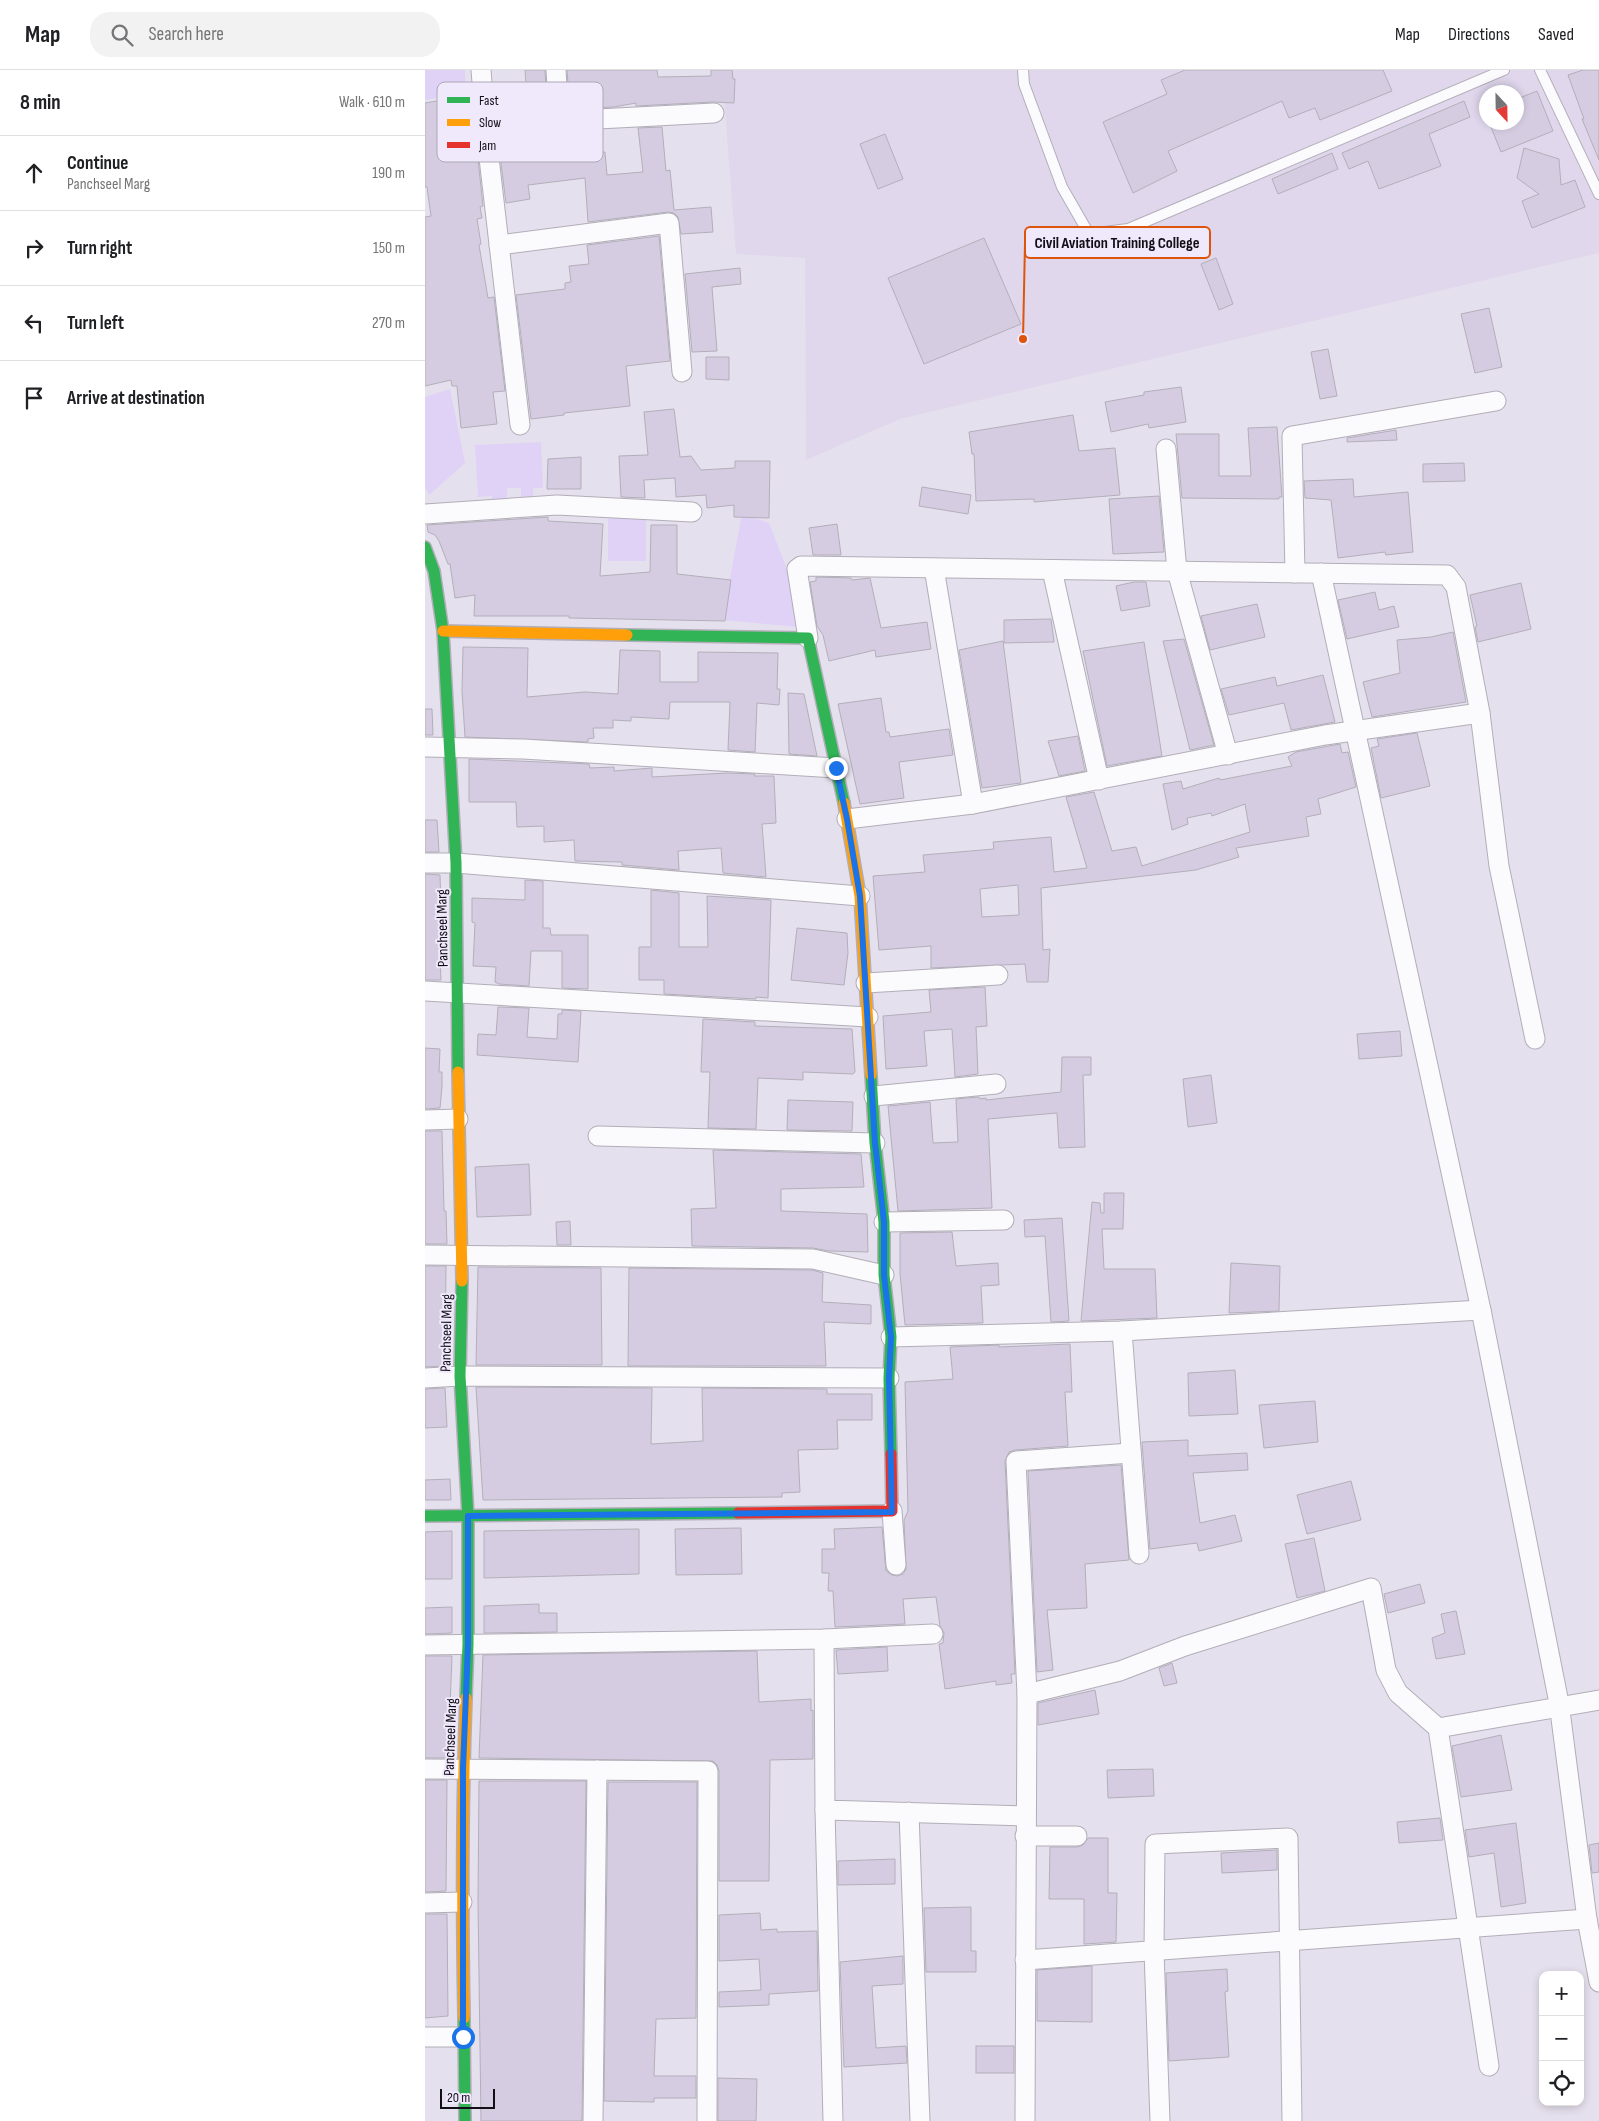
<!DOCTYPE html>
<meta charset="utf-8">
<style>
body{margin:0;font-family:"Sofia Sans Condensed",sans-serif;background:#f2f2f2;color:#202124}
.controls{position:absolute;right:15px;bottom:15px;display:grid;overflow:hidden;border-radius:10px;box-shadow:0 2px 8px #0003}
.controls button{width:45px;height:45px;display:grid;place-items:center;padding:0;border:0;border-bottom:1px solid #e0e0e0;background:#fff;color:#202124;font:25px sans-serif}
.compass{position:absolute;left:1054px;top:15px;width:45px;height:45px;border-radius:50%;background:#fff;box-shadow:0 2px 8px #0003;rotate:158deg}
.scale{position:absolute;left:15px;bottom:12px;width:55px;box-sizing:border-box;padding-left:5px;border:2px solid #110e16;border-top:0;font-size:14px;line-height:18px;white-space:nowrap;color:#110e16;-webkit-text-stroke:4px #f0e9fc;paint-order:stroke}
.stop{position:absolute;width:15px;height:15px;margin:-11px;border:4px solid #1a73e8;border-radius:50%;background:#fff}
.stop.end{background:#1a73e8;border-color:#fff;box-shadow:0 1px 5px #0008}
.list{margin:0;padding:0;list-style:none}
h2{display:flex;justify-content:space-between;align-items:center;height:65px;margin:0;padding:0 20px;font-size:21px}
h2 small{font-size:16px;font-weight:400;color:#757577}
.list li{display:grid;grid-template-columns:32px 1fr auto;gap:15px;align-items:center;box-sizing:border-box;height:75px;padding:0 20px;border-top:1px solid #e0e0e0}
.list b{display:block;font-size:19px;white-space:nowrap}
.list p{margin:0;font-size:16px;white-space:nowrap;color:#757577}
.list em{font-size:16px;font-style:normal;color:#757577}
.icon{flex:none;width:28px;height:28px;fill:none;stroke:currentColor;stroke-width:2;stroke-linecap:round;stroke-linejoin:round}
.map{position:relative;flex:none;width:1174px;height:2051px;overflow:hidden}
header{display:flex;align-items:center;gap:30px;box-sizing:border-box;height:70px;padding:0 25px;background:#fff;border-bottom:1px solid #e0e0e0}
header strong{font-size:24px}
nav{display:flex;gap:28px;margin-inline-start:auto;font-size:18px}
.search{width:350px;height:45px;background:#f2f2f2;display:flex;align-items:center;gap:12px;box-sizing:border-box;padding:0 18px;border-radius:20px;color:#757577;font-size:19px}
main{display:flex}
aside{flex:1;background:#fff}
.map>svg:first-child{display:block}
.built{fill:#e0d7ed;fill-rule:evenodd}
.green{fill:#e0d2f6}
.building{fill:#d5cce2;stroke:#b3afb9;fill-rule:evenodd}
.lines{fill:none;stroke-linecap:round;stroke-linejoin:round}
.lane-casing{stroke:#b2aeb8;stroke-width:12}
.street-casing{stroke:#b2aeb8;stroke-width:21}
.fast-casing{stroke:#b2aeb8;stroke-width:14}
.slow-casing{stroke:#b2aeb8;stroke-width:14}
.jam-casing{stroke:#b2aeb8;stroke-width:14}
.lane{stroke:#fbfafc;stroke-width:10}
.street{stroke:#fbfafc;stroke-width:19}
.fast{stroke:#30b455;stroke-width:11}
.slow{stroke:#ff9f0a;stroke-width:11}
.jam{stroke:#e5322d;stroke-width:11}
.route{stroke:#1a73e8;stroke-width:6}
.labels{text-anchor:middle;stroke-width:4;stroke-linejoin:round;paint-order:stroke}
.street-label{font-size:15px;fill:#110e16;stroke:#f0e9fc}
.key{fill:#f0e9fc;stroke:#ada7b7;stroke-width:1}
.key-label{font-size:14px;fill:#110e16}
.leader{fill:none;stroke:#dd550c;stroke-width:2}
.callout-dot{fill:#dd550c;stroke:#f0e9fc;stroke-width:2}
.callout{fill:#f0e9fc;stroke:#dd550c;stroke-width:2}
.callout-label{font-size:16px;text-anchor:middle;font-weight:bold;fill:#110e16}
</style>
<header>
<strong>Map</strong>
<div class="search"><svg class="icon" aria-label="search" viewBox="0 0 24 24"><circle cx="10" cy="10" r="6"/><path d="M15 15l6 6"/></svg>Search here</div>
<nav><a>Map</a><a>Directions</a><a>Saved</a></nav>
</header>
<main>
<aside>
<h2>8 min<small>Walk · 610 m</small></h2>
<ul class="list">
<li><svg class="icon" aria-label="ahead" viewBox="0 0 24 24"><path d="M12 20V5M6 11l6-6 6 6"/></svg><div><b>Continue</b><p>Panchseel Marg</p></div><em>190 m</em></li>
<li><svg class="icon" aria-label="right" viewBox="0 0 24 24"><path d="M7 20v-9h11M14 6l5 5-5 5"/></svg><div><b>Turn right</b></div><em>150 m</em></li>
<li><svg class="icon" aria-label="left" viewBox="0 0 24 24"><path d="M17 20v-9H6M10 6l-5 5 5 5"/></svg><div><b>Turn left</b></div><em>270 m</em></li>
<li><svg class="icon" aria-label="arrive" viewBox="0 0 24 24"><path d="M6 21V4h12l-3 4 3 4H6"/></svg><div><b>Arrive at destination</b></div></li>
</ul>
</aside>
<div class="map">
<svg width="1174" height="2051" viewBox="0 0 1174 2051">
<rect width="100%" height="100%" fill="#e5e0ed"/>
<path class="built" d="M297,0h877v183l-699,166 -94,41 -1,-202 -69,-4zM1062,22h30v30h-30z"/>
<g class="green">
<path d="M0,0h40v23l-40,7z"/>
<path d="M25,319l15,74 -36,32 -4,-8v-90z"/>
<path d="M116,372l2,46h-10v9l-12,1v-10h-14v14l-15,1v-7l-14,1 -3,-52z"/>
<rect x="183" y="439" width="38" height="52"/>
<path d="M317,444l27,9 41,105 -88,-8z"/>
</g>
<g class="building">
<path d="M100,0h20l2,41 -19,3z"/>
<path d="M142,0h90l1,7 53,-1v-6h21l1,9h2l-1,24 -21,-1 -77,4v-3l-22,4 -44,2z"/>
<path d="M760,0h198l9,21 -72,29 -5,-12 -26,10 -7,-17 -114,50 9,20 -44,22 -30,-71 64,-28 -6,-14z"/>
<path d="M1158,0h16v90l-17,-41h2l-16,-44z"/>
<path d="M1112,21l16,40 -52,21 -12,-30h28v-23z"/>
<path d="M18,30l3,23h25l-1,37 8,-1 5,47 -3,1 2,11 -5,1 4,25 -2,1 9,53 6,-1 11,94 -12,1 4,32 -36,4 -4,-42h-5l-1,-6 -26,6v-169l6,-1 -4,-29h-2v-84z"/>
<path d="M1039,31l6,16 -41,17 12,32 -62,23 -11,-28 -19,8 -7,-16z"/>
<path d="M237,57l4,44 4,-1 4,40 37,-3 2,25 -32,2 -3,-17 -4,-4 -6,-1 -80,10 -3,-44 -57,7 2,14 -24,4 -6,-47 38,-6 -2,-14 36,-4 3,22 30,-2 2,23 36,-3 -5,-44z"/>
<path d="M460,64l18,45 -25,10 -18,-45z"/>
<path d="M1099,78l35,11 2,26 14,-5 10,27 -53,21 -10,-27 17,-7 -22,-16z"/>
<path d="M907,83l6,16 -60,25 -6,-15z"/>
<path d="M234,166l11,125 -44,5 4,40 -66,7v2l-33,4 -15,-124 49,-6v-6l6,-1 -2,-16 20,-2 -2,-19z"/>
<path d="M559,168l37,86 -97,40 -36,-86z"/>
<path d="M791,188l17,46 -14,6 -18,-46z"/>
<path d="M315,198l1,16 -29,3 5,64 -25,1 -7,-78z"/>
<path d="M1064,238l13,59 -27,6 -14,-59z"/>
<path d="M903,279l9,47 -17,3 -9,-47z"/>
<path d="M281,287h23v23l-23,-1z"/>
<path d="M756,317l5,35 -37,6 -1,-4 -37,8 -6,-30 39,-7v-3z"/>
<path d="M249,339l6,48 11,-1 10,14 34,-2v-7h35l-1,57 -35,-1v-12l-27,3 -1,-13 -30,2 -1,-19 -31,2 1,18 -24,-1 -2,-41 29,-1 -4,-43z"/>
<path d="M648,345l6,36 36,-3 5,47 -86,7v-3l-58,2 -2,-47h-2l-3,-22z"/>
<path d="M852,357l5,70h-3v2l-97,-1 -6,-64h43v42h32l-3,-48z"/>
<path d="M971,360l1,10 -50,2v-4z"/>
<path d="M156,387v32h-34l1,-30z"/>
<path d="M1039,393l1,18 -42,1v-18z"/>
<path d="M928,409l1,18 54,-5 5,60 -27,3 -1,-3 -47,6 -7,-58 -26,-2 -1,-17z"/>
<path d="M497,417l49,8 -3,19 -49,-8z"/>
<path d="M734,426l5,56 -51,2 -4,-55z"/>
<path d="M123,447v4l55,3 -3,52 50,-4 1,-47h26v49l54,6 -6,41 -156,-3v-2h-95l1,-21 -20,3 -5,-34h-2l-9,-23 -4,-6 -7,-3 -1,-7z"/>
<path d="M412,454l4,31h-28l-4,-27z"/>
<path d="M391,507l35,1 1,2 18,-2 11,50 46,-6 4,27 -55,8 -1,-7 -46,11 -6,-26 -6,-9 -7,-44 6,-1z"/>
<path d="M709,512h12l4,24 -29,5 -5,-25z"/>
<path d="M1096,513l10,46 -53,13 -3,-15 2,-1 -7,-31z"/>
<path d="M950,522l4,18 15,-4 5,21 -52,12 -9,-39z"/>
<path d="M832,534l8,33 -55,13 -9,-34z"/>
<path d="M626,549l3,23 -50,1v-23z"/>
<path d="M1028,562l13,70 -94,15 -9,-35 37,-9 -3,-33 34,-3z"/>
<path d="M759,569l30,106 -24,5 -27,-109z"/>
<path d="M578,571l18,142 -39,5 -23,-138z"/>
<path d="M719,572l18,114 -55,10 -24,-115z"/>
<path d="M38,577l65,1 -1,49 58,-5 33,2 2,-44 40,1v31h38v-30l80,1 -1,36h3l-1,16 -22,-2 -2,49 -27,-2 2,-48h-60l-1,17 -38,-2v4l-18,-1v8h-20l1,10 -6,1v3l-123,-5 -3,-46z"/>
<path d="M898,605l12,47 -44,8 -7,-27 -55,12 -8,-26 54,-12 2,9z"/>
<path d="M363,623l16,1 13,62 -28,-2z"/>
<path d="M456,628l5,34h3l1,5 59,-8 4,26 -54,7 5,36 -44,6 -22,-100z"/>
<path d="M0,639h7l1,26h-8z"/>
<path d="M992,663l13,53 -49,12 -10,-50 8,-2 -2,-7z"/>
<path d="M653,666l7,35 -26,5 -11,-35z"/>
<path d="M915,674l2,9 6,-1 8,35 -38,12 3,15 -15,3 3,19 -73,12 3,9 -43,13 -155,18 2,62 7,-1 -2,33h-21l-2,-18 -94,4v-22l-52,4 -6,-74 52,-4 -2,-17 71,-6 -1,-7 58,-5 3,35 33,-4 -21,-71 28,-5 18,59 24,-4 6,19 108,-34 -5,-28 -33,12 -1,-3 -24,5 1,6 -16,6 -9,-46 18,-3 2,8 36,-11 1,2 72,-14 -4,-9 8,-5zM593,815l1,30 -37,2 -2,-28z"/>
<path d="M44,689l120,5 1,4 24,-1v4l38,-3v9l75,-4 28,1 -1,2h20l2,47 -14,1 4,53 -43,-4 -2,-25 -43,3 1,19 -57,-5v-3l-47,-1 -1,-21 -30,2v-16l-27,1 -1,-25h-47z"/>
<path d="M0,750h12l2,32h-14z"/>
<path d="M0,804l15,1 1,33h-3l3,72h-16z"/>
<path d="M100,810l18,1v47h7l1,7h37v54l-26,-1v-37h-31l-2,35 -30,-2 -4,-2 1,-15 -23,-1 2,-43 -3,-1v-24l53,2z"/>
<path d="M226,820l28,3v54h29l-1,-51 64,4 -3,98 -12,-1v2l-92,-5v-14h-25v-33h12z"/>
<path d="M372,858l50,5 1,20 -4,32 -53,-5z"/>
<path d="M560,917l2,39 -11,1 2,47 -23,3 -3,-48 -28,2 3,35 -41,3 -3,-53 48,-4 -2,-22z"/>
<path d="M73,937l31,1 -2,29 30,2 1,-25h4v-4l19,1 -3,51 -101,-7 1,-21 18,1z"/>
<path d="M278,949l52,3v4l97,3 3,43 -2,2 -50,-2v8l-45,-2 -2,51 -48,-1 2,-56h-9z"/>
<path d="M975,961l2,25 -43,3 -2,-25z"/>
<path d="M0,978l15,1 -1,23h3v15l-2,21 -15,1z"/>
<path d="M637,987h29v18h-8l2,72 -26,1 -2,-35 -69,6 4,89 -94,3 -10,-105 42,-4 3,41 25,-1 -2,-43 23,-2 1,2 6,-1v2l75,-8z"/>
<path d="M786,1005l6,48 -29,4 -5,-48z"/>
<path d="M363,1030l65,2 -1,29 -65,-1z"/>
<path d="M0,1061h17l2,80h2l1,33h-22z"/>
<path d="M288,1080l148,4 3,33 -83,2v22l86,3 1,38 -39,-1 -16,-3 -121,-2 -1,-37 25,-1z"/>
<path d="M104,1094l2,51 -54,2 -2,-50z"/>
<path d="M679,1123h20l-1,36h-21l2,40h51l2,49 -76,3 11,-119 8,1 1,10h3z"/>
<path d="M637,1148l7,103 -18,1 -6,-86 -20,1 -1,-17z"/>
<path d="M145,1151l1,24h-14l-1,-23z"/>
<path d="M527,1162l4,34 42,-3 1,22 -18,1 2,37 -78,2 -5,-51v-41z"/>
<path d="M806,1193l49,3 -1,45 -50,2z"/>
<path d="M0,1196h21l-1,100 -20,1z"/>
<path d="M53,1197l123,1 1,97h-126z"/>
<path d="M204,1198l183,2 11,3 -1,29 49,3v19l-47,-2 2,44h-198z"/>
<path d="M645,1274l2,48h-7l3,54 -53,4 -6,2 -4,9 10,213h-4l1,9 -16,2v-4l-51,8 -6,-45 4,-1 1,-10 -4,-7 -4,-29 -33,2 2,25 -70,3 -2,-36h-5l1,-18h-7v-24h13l-1,-20 48,-2 4,44 6,4 5,1 6,-2 3,-5 -2,-49 4,-9 -3,-129 48,-3 -3,-32 49,-2v2z"/>
<path d="M810,1300l3,44 -49,2 -1,-43z"/>
<path d="M51,1317l176,1 -1,56 52,-3 -1,-53 125,1v5h45v26h-35l1,29 -40,1 2,42 -18,1v4l-299,3z"/>
<path d="M20,1318l2,39 -22,1v-39z"/>
<path d="M890,1331l3,41 -54,6 -5,-43z"/>
<path d="M763,1370v16l59,-3 1,17 -55,3 7,50 35,-8 7,26 -43,10 -2,-8 -47,6 -8,-107z"/>
<path d="M696,1395l8,95 -44,4 2,44 -40,2 6,60 -16,2 -9,-201z"/>
<path d="M25,1409l1,21h-26v-20z"/>
<path d="M926,1411l10,39 -54,14 -10,-39z"/>
<path d="M316,1458l1,46 -66,1 -1,-46z"/>
<path d="M214,1459v45l-155,4v-47z"/>
<path d="M27,1461v48h-27v-47z"/>
<path d="M889,1468l11,53 -28,7 -12,-54z"/>
<path d="M995,1514l5,19 -37,10 -4,-19z"/>
<path d="M114,1534v9h18v19l-73,1v-27z"/>
<path d="M27,1537v26l-27,1v-26z"/>
<path d="M1031,1541l9,43 -29,5 -4,-21 13,-5 -4,-19z"/>
<path d="M462,1577l1,24 -50,3 -2,-24z"/>
<path d="M332,1581l2,51 52,-3v12l2,-1v49l-43,1 -1,121h-50v-110l-2,-6 -4,-4 -234,-3 4,-103z"/>
<path d="M0,1586h27l-4,102h-23z"/>
<path d="M747,1593l5,20 -13,3 -5,-18z"/>
<path d="M670,1620l4,24 -61,11v-22z"/>
<path d="M1076,1665l11,55 -51,7 -9,-51z"/>
<path d="M728,1699l1,27 -46,2 -1,-28z"/>
<path d="M0,1710h22l-1,111 -21,1z"/>
<path d="M54,1711h107l-4,340h-101l-3,-219z"/>
<path d="M183,1712h89l-1,236 -40,1 -2,57h42v22h-42v4l-50,-1z"/>
<path d="M1015,1748l3,22 -44,3 -2,-21z"/>
<path d="M1091,1753l10,80 -25,4 -7,-54 -25,4 -4,-27z"/>
<path d="M663,1768h20v55h9l-1,49 -32,2v-45h-35l1,-52h27l6,-2z"/>
<path d="M1174,1773v29l-7,1 -3,-28z"/>
<path d="M852,1780v20l-55,3 -1,-20z"/>
<path d="M470,1789v25l-57,1v-24z"/>
<path d="M546,1837v44h5v21h-50l-2,-64z"/>
<path d="M335,1843l1,17 16,-1v3l40,-1 1,60 -49,3v11l-50,2v-15l42,-2 -2,-31 -40,2v-46z"/>
<path d="M0,1844h22l1,102 -23,2z"/>
<path d="M478,1886v28l-31,2 4,62 30,-2 1,17 -63,4 -4,-105z"/>
<path d="M667,1896v56l-55,-1v-51z"/>
<path d="M802,1899l1,22 -3,1 4,65 -60,4 -3,-88z"/>
<rect x="551" y="1976" width="38" height="27"/>
<path d="M293,2008l39,1 -1,42h-38z"/>
</g>
<g class="lines">
<g class="lane-casing">
<g id="lane">
<path d="M598,0l1,14 38,103 27,47 39,-5 376,-159"/>
<path d="M1115,0l59,124"/>
</g>
</g>
<g class="street-casing">
<g id="street">
<path d="M56,0l5,62 34,293"/>
<path d="M131,0l3,51"/>
<path d="M61,62l73,-11 155,-8"/>
<path d="M74,175l170,-22 13,149"/>
<path d="M741,379l11,122 51,184"/>
<path d="M0,444l132,-9 135,7"/>
<path d="M509,498l39,236"/>
<path d="M627,500l47,210"/>
<path d="M870,503l-3,-137 204,-35"/>
<path d="M896,503l160,737 78,393 28,216 12,63"/>
<path d="M383,568l-11,-69 4,-3 646,9 9,12 24,126 19,153 36,173"/>
<path d="M0,677l98,2 313,19"/>
<path d="M422,749l126,-15 352,-69 155,-22"/>
<path d="M0,793h31l404,33"/>
<path d="M441,913l132,-8"/>
<path d="M0,921l443,26"/>
<path d="M449,1026l122,-12"/>
<path d="M0,1050l33,-1"/>
<path d="M173,1066l277,7"/>
<path d="M459,1152l120,-2"/>
<path d="M0,1185l388,4 71,16"/>
<path d="M697,1261l17,223"/>
<path d="M466,1267l231,-6 359,-21"/>
<path d="M0,1308l35,-2 429,2"/>
<path d="M467,1441l4,54"/>
<path d="M399,1569l1,171 200,6"/>
<path d="M0,1575l399,-6 109,-5"/>
<path d="M602,1624l93,-23 65,-25 186,-58 15,82 12,23 40,35"/>
<path d="M0,1699l283,2 -1,350"/>
<path d="M400,1740l8,311"/>
<path d="M484,1742l11,309"/>
<path d="M600,1766h52"/>
<path d="M0,1833l37,-1"/>
<path d="M600,1890l562,-41"/>
<path d="M0,1967h38"/>
<path d="M1064,1996l-51,-338 161,-28"/>
<path d="M168,2051l4,-351"/>
<path d="M600,2051l2,-427 -11,-233 115,-8"/>
<path d="M735,2051l-6,-170 1,-107 133,-6 4,283"/>
</g>
</g>
<g class="fast-casing">
<g id="fast">
<path d="M0,477l9,24 9,60 13,232 2,209"/>
<path d="M202,565l181,3 36,165"/>
<path d="M446,1005l4,68 9,79v53l7,62 -2,41 2,76"/>
<path d="M37,1211l-2,95 8,140v128l-2,54"/>
<path d="M0,1446l313,-3"/>
<path d="M39,1948l1,103"/>
</g>
</g>
<g class="slow-casing">
<g id="slow">
<path d="M18,561l184,4"/>
<path d="M419,733l16,93 11,179"/>
<path d="M33,1002l4,209"/>
<path d="M39,1948c-2,-107 -2,-213 2,-320"/>
</g>
</g>
<g class="jam-casing">
<path id="jam" d="M313,1443l154,-2 -1,-57"/>
</g>
<use href="#lane" class="lane"/>
<use href="#street" class="street"/>
<use href="#fast" class="fast"/>
<use href="#slow" class="slow"/>
<use href="#jam" class="jam"/>
</g>
<g class="lines">
<path class="route" d="M38,1967v-269l5,-124v-128l424,-4 -3,-134 2,-41 -7,-62v-53l-9,-79 -15,-247 -13,-77 -11,-51"/>
</g>
<g class="labels">
<g class="street-label">
<text transform="translate(17 858) rotate(-91)" y="5">Panchseel Marg</text>
<text transform="translate(21 1263) rotate(-89)" y="5">Panchseel Marg</text>
<text transform="translate(25 1667) rotate(-88)" y="5">Panchseel Marg</text>
</g>
</g>
<rect x="12" y="12" width="166" height="80" rx="8" class="key"/>
<rect x="22" y="27" width="23" height="6" fill="#30b455"/>
<rect x="22" y="49" width="23" height="7" fill="#ff9f0a"/>
<rect x="22" y="72" width="23" height="6" fill="#e5322d"/>
<g class="key-label">
<text x="54" y="35">Fast</text>
<text x="54" y="57">Slow</text>
<text x="54" y="80">Jam</text>
</g>
<path class="leader" d="M598 269L600 173"/>
<circle class="callout-dot" cx="598" cy="269" r="5"/>
<rect class="callout" x="600" y="157" width="185" height="31" rx="5"/>
<g class="callout-label">
<text x="692" y="178">Civil Aviation Training College</text>
</g>
</svg>
<div class="controls">
<button>+</button>
<button>−</button>
<button><svg class="icon" aria-label="locate" viewBox="0 0 24 24"><circle cx="12" cy="12" r="6"/><path d="M12 2v4M12 18v4M2 12h4M18 12h4"/></svg></button>
</div>
<svg class="compass" viewBox="-18 -18 36 36"><path d="M0-13l5 13h-10z" fill="#e53935"/><path d="M0 13l5-13h-10z" fill="#757577"/></svg>
<div class="scale">20 m</div>
<div class="stop" style="left:38px;top:1967px"></div>
<div class="stop end" style="left:411px;top:698px"></div>
</div>
</main>
